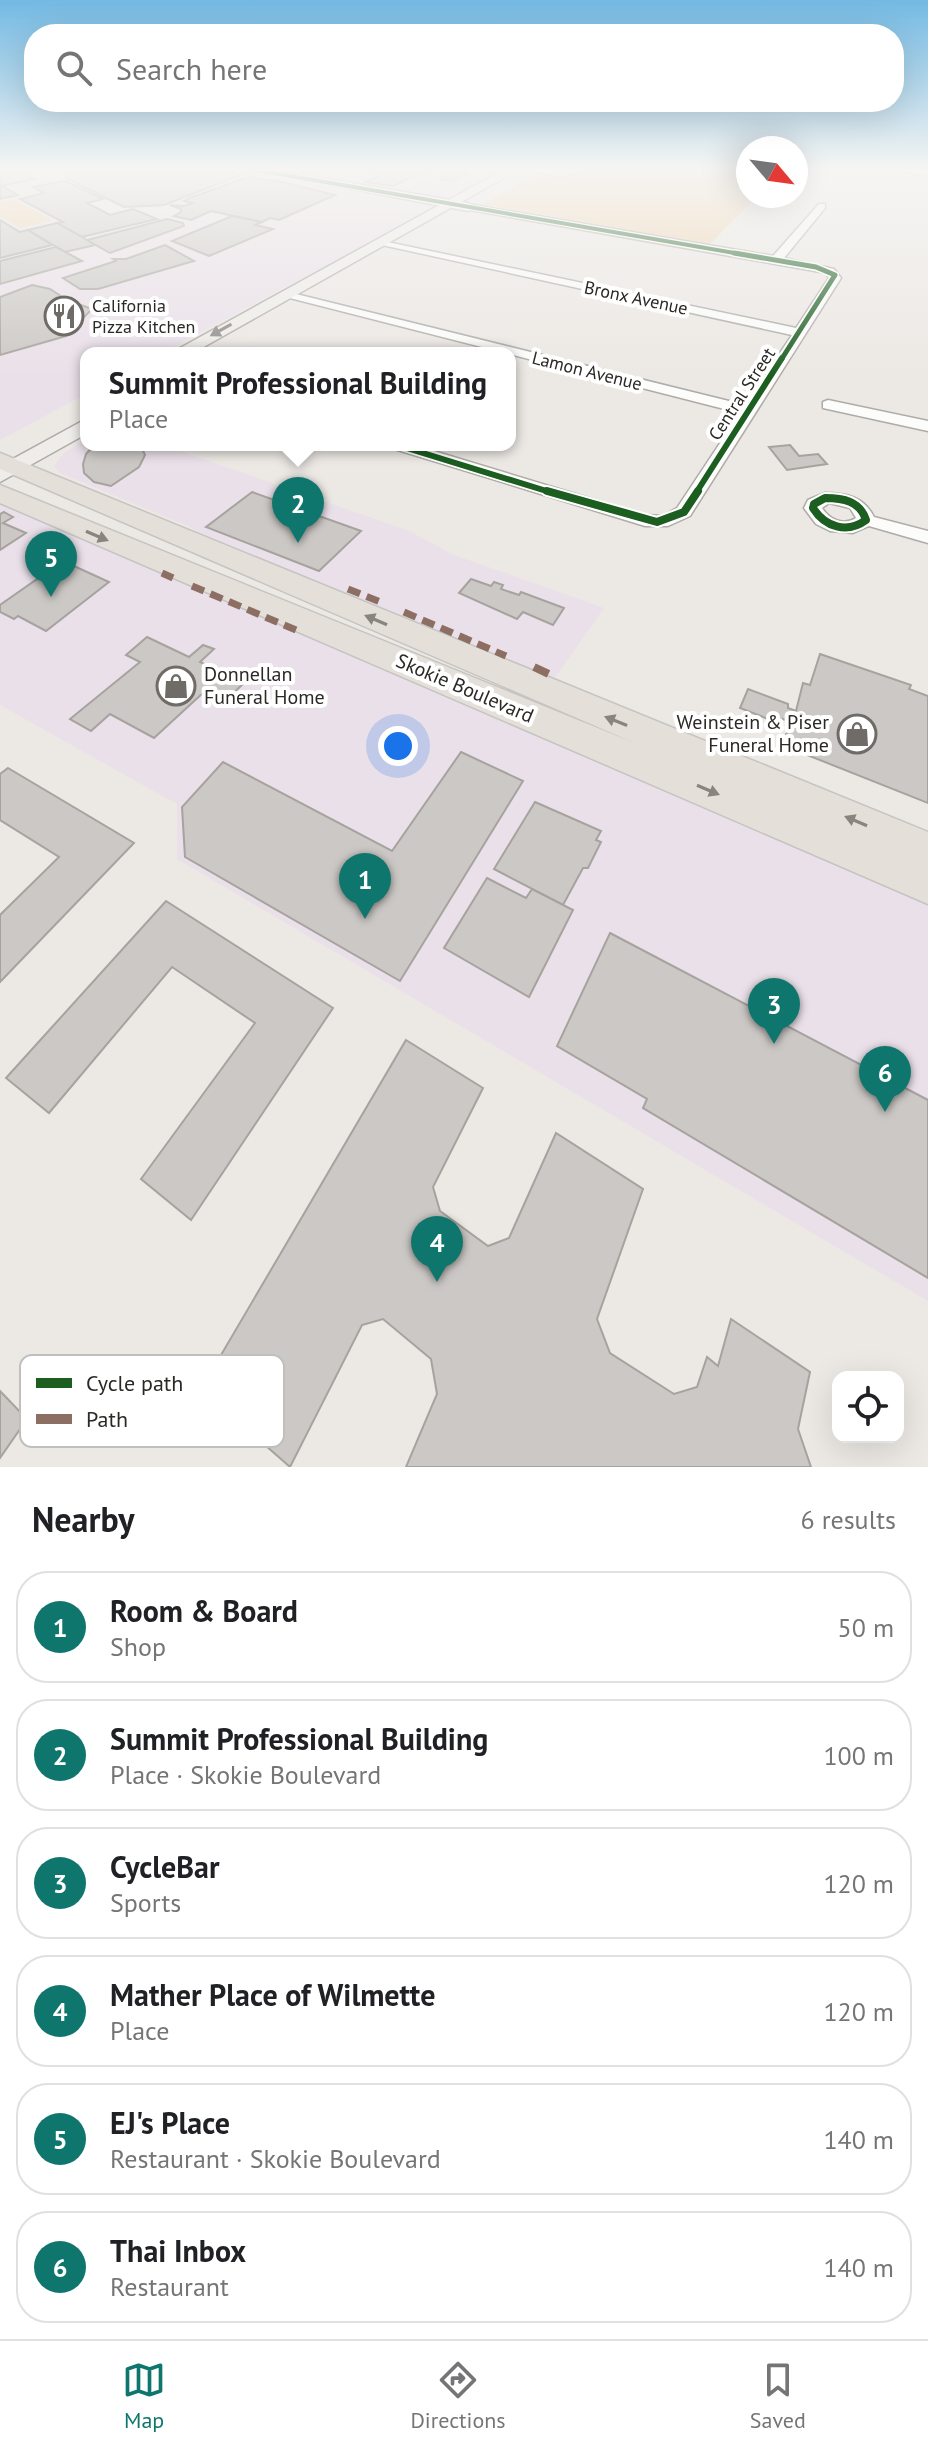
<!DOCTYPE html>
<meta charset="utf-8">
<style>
body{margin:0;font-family:"PT Sans",sans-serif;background:#f6f6f6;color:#202124}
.controls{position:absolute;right:24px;bottom:24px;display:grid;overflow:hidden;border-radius:16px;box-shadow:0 8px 32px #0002}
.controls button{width:72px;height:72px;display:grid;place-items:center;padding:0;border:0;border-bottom:2px solid #e0e0e0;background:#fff;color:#202124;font:40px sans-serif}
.compass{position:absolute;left:736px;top:136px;width:72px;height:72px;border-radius:50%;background:#fff;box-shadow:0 8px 32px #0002;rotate:119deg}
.you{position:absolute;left:398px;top:746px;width:28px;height:28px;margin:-20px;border:6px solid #fff;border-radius:50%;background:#1a73e8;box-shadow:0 0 0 12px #1a73e833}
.badge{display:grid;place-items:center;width:52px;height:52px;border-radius:50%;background:#0f766e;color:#fff;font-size:26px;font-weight:700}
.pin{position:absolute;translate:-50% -66px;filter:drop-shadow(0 2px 4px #0008)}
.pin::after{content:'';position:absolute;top:42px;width:28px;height:24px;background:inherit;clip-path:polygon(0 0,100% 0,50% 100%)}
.popup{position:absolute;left:80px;top:347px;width:436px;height:104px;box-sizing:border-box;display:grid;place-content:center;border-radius:16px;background:#fff;filter:drop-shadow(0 2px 6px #0005);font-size:26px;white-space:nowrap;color:#757577}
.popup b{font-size:30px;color:#202124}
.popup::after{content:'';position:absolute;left:50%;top:100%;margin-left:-16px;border:16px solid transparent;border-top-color:#fff}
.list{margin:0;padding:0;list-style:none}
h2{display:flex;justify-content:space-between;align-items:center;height:104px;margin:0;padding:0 32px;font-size:34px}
h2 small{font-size:26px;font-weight:400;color:#757577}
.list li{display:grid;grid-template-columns:52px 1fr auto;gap:24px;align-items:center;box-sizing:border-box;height:112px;margin:0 16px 16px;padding:0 16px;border:2px solid #e0e0e0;border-radius:32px}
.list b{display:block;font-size:30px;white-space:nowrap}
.list p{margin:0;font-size:26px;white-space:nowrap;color:#757577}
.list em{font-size:26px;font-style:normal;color:#757577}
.icon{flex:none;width:44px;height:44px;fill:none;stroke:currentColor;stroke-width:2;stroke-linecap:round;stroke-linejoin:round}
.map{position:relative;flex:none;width:928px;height:1467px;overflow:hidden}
.search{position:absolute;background:#fff;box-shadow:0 8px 32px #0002;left:24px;right:24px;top:24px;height:88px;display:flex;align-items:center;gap:20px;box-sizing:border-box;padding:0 28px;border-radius:32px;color:#757577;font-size:30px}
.sheet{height:872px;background:#fff}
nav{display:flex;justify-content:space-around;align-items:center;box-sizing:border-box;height:112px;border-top:2px solid #e0e0e0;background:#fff;font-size:22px;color:#757577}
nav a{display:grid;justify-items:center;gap:4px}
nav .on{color:#0f766e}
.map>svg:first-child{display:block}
.commercial{fill:#eae0e9}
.green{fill:#efd3ac}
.building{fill:#cbc8c5;stroke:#a6a39f;stroke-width:2}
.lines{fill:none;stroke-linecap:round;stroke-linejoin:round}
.minor-casing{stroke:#aeaba8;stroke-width:3}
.tertiary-casing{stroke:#aeaba8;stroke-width:3}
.secondary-casing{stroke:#aeaba8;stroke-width:3}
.primary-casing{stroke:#c5c4c2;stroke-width:3}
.minor{fill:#fcfcfb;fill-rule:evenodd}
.tertiary{fill:#fcfcfb;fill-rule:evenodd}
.secondary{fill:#efedea;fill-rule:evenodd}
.primary{fill:#e4dfd8;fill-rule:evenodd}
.quiet-far1{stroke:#8d6e63;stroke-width:7;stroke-dasharray:13 7;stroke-linecap:butt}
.quiet{stroke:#8d6e63;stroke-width:8;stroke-dasharray:16 8;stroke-linecap:butt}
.cycleway-far3-casing{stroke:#fff;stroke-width:6}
.cycleway-far2-casing{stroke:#fff;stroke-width:8}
.cycleway-far1-casing{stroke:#fff;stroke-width:9}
.cycleway-casing{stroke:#fff;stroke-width:12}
.cycleway-far3{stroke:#1b5e20;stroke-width:4}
.cycleway-far2{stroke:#1b5e20;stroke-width:5}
.cycleway-far1{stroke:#1b5e20;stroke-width:6}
.cycleway{stroke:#1b5e20;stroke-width:8}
.oneway{fill:#8d8b88}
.oneway2{fill:#88847f}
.labels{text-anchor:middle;stroke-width:8;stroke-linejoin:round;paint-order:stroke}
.far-street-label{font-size:18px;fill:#2b2926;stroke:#fff}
.far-poi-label{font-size:18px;fill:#2b2926;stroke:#fff;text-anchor:start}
.poi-label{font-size:20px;fill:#2b2926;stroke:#fff;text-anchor:start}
.street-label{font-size:20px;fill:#2b2926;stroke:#fff}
.key{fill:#fff;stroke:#bfbfbe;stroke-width:2}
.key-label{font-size:22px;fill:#2b2926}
</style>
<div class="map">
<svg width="928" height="1467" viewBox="0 0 928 1467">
<rect width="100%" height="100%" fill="#ece8e4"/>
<g class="commercial">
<path d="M0,170h244l192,37 -274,146h-76v41l-86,46z"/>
<path d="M278,170h225l-56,32z"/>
<path d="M86,438v7h89l-3,3 237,83 45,24 150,53 -52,74 -334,-139 -30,-17 -128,-53 -6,-7 9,-12z"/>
<path d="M0,502l928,401v398l-751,-442v-55l-177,-99z"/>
</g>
<g class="green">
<path d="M589,170h126l33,5v21h10l-48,48 -227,-40 50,-28h35z"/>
<path d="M13,199l40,21 -32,8 -21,-12v-14z"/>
</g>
<g class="building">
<path d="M0,170h16l19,9 -33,7 16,9 -18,4z"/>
<path d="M77,170h151l13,5 -77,30 -40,2 -58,-29 2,-5z"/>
<path d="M438,170l-13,1 -32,15 -27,-4 17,-8 -15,-3 3,-1z"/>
<path d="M452,171h5l11,2 -16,8 -11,-2 4,-2 -5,-1z"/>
<path d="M248,177l34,5 53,13 -56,25 -9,-2 -8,4 -51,-11 -20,9 -17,-4 7,-4v-3l-11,-4 15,1 7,-3 -8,-2 6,-3z"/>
<path d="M65,181l38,18 -16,4 23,12 23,-6 24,10 -75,18 -25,-14 6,-1 -43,-23 24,-6 -11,-6z"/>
<path d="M232,216l30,6 -7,3 18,4 -64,27 -37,-15z"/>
<path d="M167,219l16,4 1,3 -74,27 -23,-13z"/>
<path d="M0,220l20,12 8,-2 24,15 -52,13z"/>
<path d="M57,223l25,14 13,8 -30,7 -37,-22z"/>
<path d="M165,245l29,16 -96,28h-18l-17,-11 53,-17 -3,-2h13z"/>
<path d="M56,247l26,14 -82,23v-23z"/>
<path d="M32,285l18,4 17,11 25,9 -26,27 -66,19v-58z"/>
<path d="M94,445h44l-4,3 7,-2 4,9 -6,12 -28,19 -17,-4 -10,-9 -1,-9 3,-10z"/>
<path d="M790,445l9,11 19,-2 9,10 -40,6 -18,-23z"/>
<path d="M252,492l109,39 -42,40 -113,-44z"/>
<path d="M4,512l9,5 -10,6 23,10 -26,17v-36z"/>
<path d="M63,561l46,21 -63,49 -28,-15 -4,3 -14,-7v-7z"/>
<path d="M471,579l20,7 3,-4 9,3 -2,4 18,6 2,-3 43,16 -11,17 -30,-13 -6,7 -58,-26z"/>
<path d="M147,637l42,20 14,-12 11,4 -14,13 44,21 -20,19 -20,-10 -50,46 -44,-24 -19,17 -21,-12 70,-57 -14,-7z"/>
<path d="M820,654l91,31 -2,4 19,7v107l-146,-58 9,-23 -8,-3 -2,5 -41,-16 8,-19 40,15v4l8,3 7,-28 7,2z"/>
<path d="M461,752l62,29 -123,200 -215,-124 -3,-50 41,-45 169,89z"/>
<path d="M8,768l126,75 -134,139v-67l59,-58 -59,-37v-46z"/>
<path d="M535,802l66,29 -5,9 5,2 -13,26h-5l-20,37 -69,-36z"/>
<path d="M487,878l39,20 6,-9 41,21 -44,87 -85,-49z"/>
<path d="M166,901l167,107 -142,212 -50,-41 114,-156 -83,-56 -123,146 -43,-35z"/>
<path d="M610,933l318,167v178l-285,-170 4,-9 -90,-53z"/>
<path d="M406,1040l77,48 -50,99 7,24 48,35 21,-8 47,-105 87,56 -46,130 13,34 64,41 23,-7 10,-30 11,9 13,-47 79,53 -12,57 13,38h-405l31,-73 -6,-35 -48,-40 -21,6 -72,142 -89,-78z"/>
<path d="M0,1391l27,28 -27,39z"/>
</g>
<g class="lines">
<g class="minor-casing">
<g id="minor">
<path d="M468,204l305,52 46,-52h6v4l-41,50 50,11 7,9 -151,238 -22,10h-23l-254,-78 -2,-3h25l231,70 18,1 14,-8 63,-95 -462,-118 6,-4 461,114 47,-70 -419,-92 5,-3 418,88 33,-50 -3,-5 -361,-64z"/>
<path d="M828,400l100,21v10l-105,-23v-6z"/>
<path d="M825,493c21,0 39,4 49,24l54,14v12l-59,-17 -16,7 -23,-2 -14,-7 -12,-16 4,-8zM829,503l21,5 6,10c-13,8 -26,2 -34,-10z"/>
</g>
</g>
<g class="tertiary-casing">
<g id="tertiary">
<path d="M251,170h25l192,33 6,4 -6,4z"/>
<path d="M526,170h61l-27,7z"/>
<path d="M893,170h35v6z"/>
</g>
</g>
<g class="secondary-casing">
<g id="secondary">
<path d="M503,170h15l-325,183h-22z"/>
<path d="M86,419v15l-86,48v-16z"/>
</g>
</g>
<g class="primary-casing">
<path id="primary" d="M0,453l928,379v72l-928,-401v-18l637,259 -637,-275z"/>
</g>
<use href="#minor" class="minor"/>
<use href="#tertiary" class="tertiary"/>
<use href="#secondary" class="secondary"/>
<use href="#primary" class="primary"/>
<g class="quiet-far1">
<path d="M162,573l11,5"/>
<path d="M192,586l104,44"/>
<path d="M348,589l35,14"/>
<path d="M404,612l102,44"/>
</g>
<path class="quiet" d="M534,667l17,8"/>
<g class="cycleway-far3-casing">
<path id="cycleway-far3" d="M256,170l490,85"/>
</g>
<g class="cycleway-far2-casing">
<path id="cycleway-far2" d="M734,253l82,14 19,8 -54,85"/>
</g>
<g class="cycleway-far1-casing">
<g id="cycleway-far1">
<path d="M397,445l156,48"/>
<path d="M696,493l86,-135"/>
</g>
</g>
<g class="cycleway-casing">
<g id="cycleway">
<path d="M547,491l110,31 27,-10 14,-21"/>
<path d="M825,498c18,0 35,3 41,22 -19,14 -41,7 -53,-12l1,-4z"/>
</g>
</g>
<use href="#cycleway-far3" class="cycleway-far3"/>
<use href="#cycleway-far2" class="cycleway-far2"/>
<use href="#cycleway-far1" class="cycleway-far1"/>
<use href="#cycleway" class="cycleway"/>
</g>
<defs><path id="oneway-solid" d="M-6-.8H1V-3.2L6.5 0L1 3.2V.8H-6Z" transform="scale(2)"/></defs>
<use class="oneway" href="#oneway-solid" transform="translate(221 330) rotate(151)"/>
<g class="oneway2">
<use href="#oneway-solid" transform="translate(97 536) rotate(23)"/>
<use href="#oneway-solid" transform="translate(376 620) rotate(-157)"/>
<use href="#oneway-solid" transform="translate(616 721) rotate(-158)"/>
<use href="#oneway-solid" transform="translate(708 790) rotate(23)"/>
<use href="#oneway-solid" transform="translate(856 821) rotate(-157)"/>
</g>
<linearGradient id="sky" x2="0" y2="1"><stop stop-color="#73b9e3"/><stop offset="0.45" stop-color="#f6f5f3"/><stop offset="1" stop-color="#f6f5f3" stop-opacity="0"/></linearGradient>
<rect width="928" height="376" fill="url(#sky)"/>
<defs>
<g id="restaurant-ring" transform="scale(2)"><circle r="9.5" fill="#fff" stroke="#6f6c68" stroke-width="1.5"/><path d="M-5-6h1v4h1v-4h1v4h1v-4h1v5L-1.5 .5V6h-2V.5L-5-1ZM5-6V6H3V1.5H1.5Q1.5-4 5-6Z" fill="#6f6c68"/></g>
<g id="shop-ring" transform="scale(2)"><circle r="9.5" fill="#fff" stroke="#6f6c68" stroke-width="1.5"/><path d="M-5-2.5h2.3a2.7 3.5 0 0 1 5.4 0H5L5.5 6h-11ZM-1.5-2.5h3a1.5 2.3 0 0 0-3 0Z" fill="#6f6c68"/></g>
</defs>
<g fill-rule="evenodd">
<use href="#restaurant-ring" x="64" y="316"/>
<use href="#shop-ring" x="176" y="686"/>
<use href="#shop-ring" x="857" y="734"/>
</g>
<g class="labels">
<g class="far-street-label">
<text transform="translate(636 298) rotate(12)" y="6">Bronx Avenue</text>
<text transform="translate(587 371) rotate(14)" y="6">Lamon Avenue</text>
<text transform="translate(742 394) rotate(-57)" y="6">Central Street</text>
</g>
<g class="far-poi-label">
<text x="92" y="312">California<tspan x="92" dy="21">Pizza Kitchen</tspan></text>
</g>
<g class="poi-label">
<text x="204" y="681">Donnellan<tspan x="204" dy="23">Funeral Home</tspan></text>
<text x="829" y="729" text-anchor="end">Weinstein &amp; Piser<tspan x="829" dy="23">Funeral Home</tspan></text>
</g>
<g class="street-label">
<text transform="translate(465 688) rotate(23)" y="7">Skokie Boulevard</text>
</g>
</g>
<rect x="20" y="1355" width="264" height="92" rx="12" class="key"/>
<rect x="36" y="1378" width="36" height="10" fill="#1b5e20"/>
<rect x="36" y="1414" width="36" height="10" fill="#8d6e63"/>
<g class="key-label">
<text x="86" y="1391">Cycle path</text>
<text x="86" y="1427">Path</text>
</g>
</svg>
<div class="controls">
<button><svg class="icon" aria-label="locate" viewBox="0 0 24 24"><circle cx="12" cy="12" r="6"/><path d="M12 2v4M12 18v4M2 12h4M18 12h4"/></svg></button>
</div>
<svg class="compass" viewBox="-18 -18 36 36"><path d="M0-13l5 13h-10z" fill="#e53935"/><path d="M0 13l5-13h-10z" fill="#757577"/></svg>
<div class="you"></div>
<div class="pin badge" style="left:365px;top:919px">1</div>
<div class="pin badge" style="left:298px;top:543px">2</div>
<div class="popup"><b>Summit Professional Building</b>Place</div>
<div class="pin badge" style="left:774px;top:1044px">3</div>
<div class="pin badge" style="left:437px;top:1282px">4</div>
<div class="pin badge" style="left:51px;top:597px">5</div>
<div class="pin badge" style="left:885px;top:1112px">6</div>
<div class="search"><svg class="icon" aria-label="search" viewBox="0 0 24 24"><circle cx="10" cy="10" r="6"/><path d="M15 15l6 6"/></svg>Search here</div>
</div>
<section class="sheet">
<h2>Nearby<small>6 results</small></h2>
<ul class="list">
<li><span class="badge">1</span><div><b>Room &amp; Board</b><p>Shop</p></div><em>50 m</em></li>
<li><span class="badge">2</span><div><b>Summit Professional Building</b><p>Place · Skokie Boulevard</p></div><em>100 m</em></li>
<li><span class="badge">3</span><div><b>CycleBar</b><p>Sports</p></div><em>120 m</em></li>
<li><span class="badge">4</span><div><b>Mather Place of Wilmette</b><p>Place</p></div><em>120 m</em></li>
<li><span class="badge">5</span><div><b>EJ's Place</b><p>Restaurant · Skokie Boulevard</p></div><em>140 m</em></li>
<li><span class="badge">6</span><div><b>Thai Inbox</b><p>Restaurant</p></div><em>140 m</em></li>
</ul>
</section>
<nav>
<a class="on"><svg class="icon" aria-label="map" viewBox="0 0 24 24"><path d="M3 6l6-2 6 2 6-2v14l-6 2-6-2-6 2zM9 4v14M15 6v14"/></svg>Map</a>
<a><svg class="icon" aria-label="directions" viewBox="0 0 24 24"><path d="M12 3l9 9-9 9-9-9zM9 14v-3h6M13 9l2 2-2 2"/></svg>Directions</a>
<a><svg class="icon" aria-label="saved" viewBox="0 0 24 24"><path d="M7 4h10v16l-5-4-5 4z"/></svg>Saved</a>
</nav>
